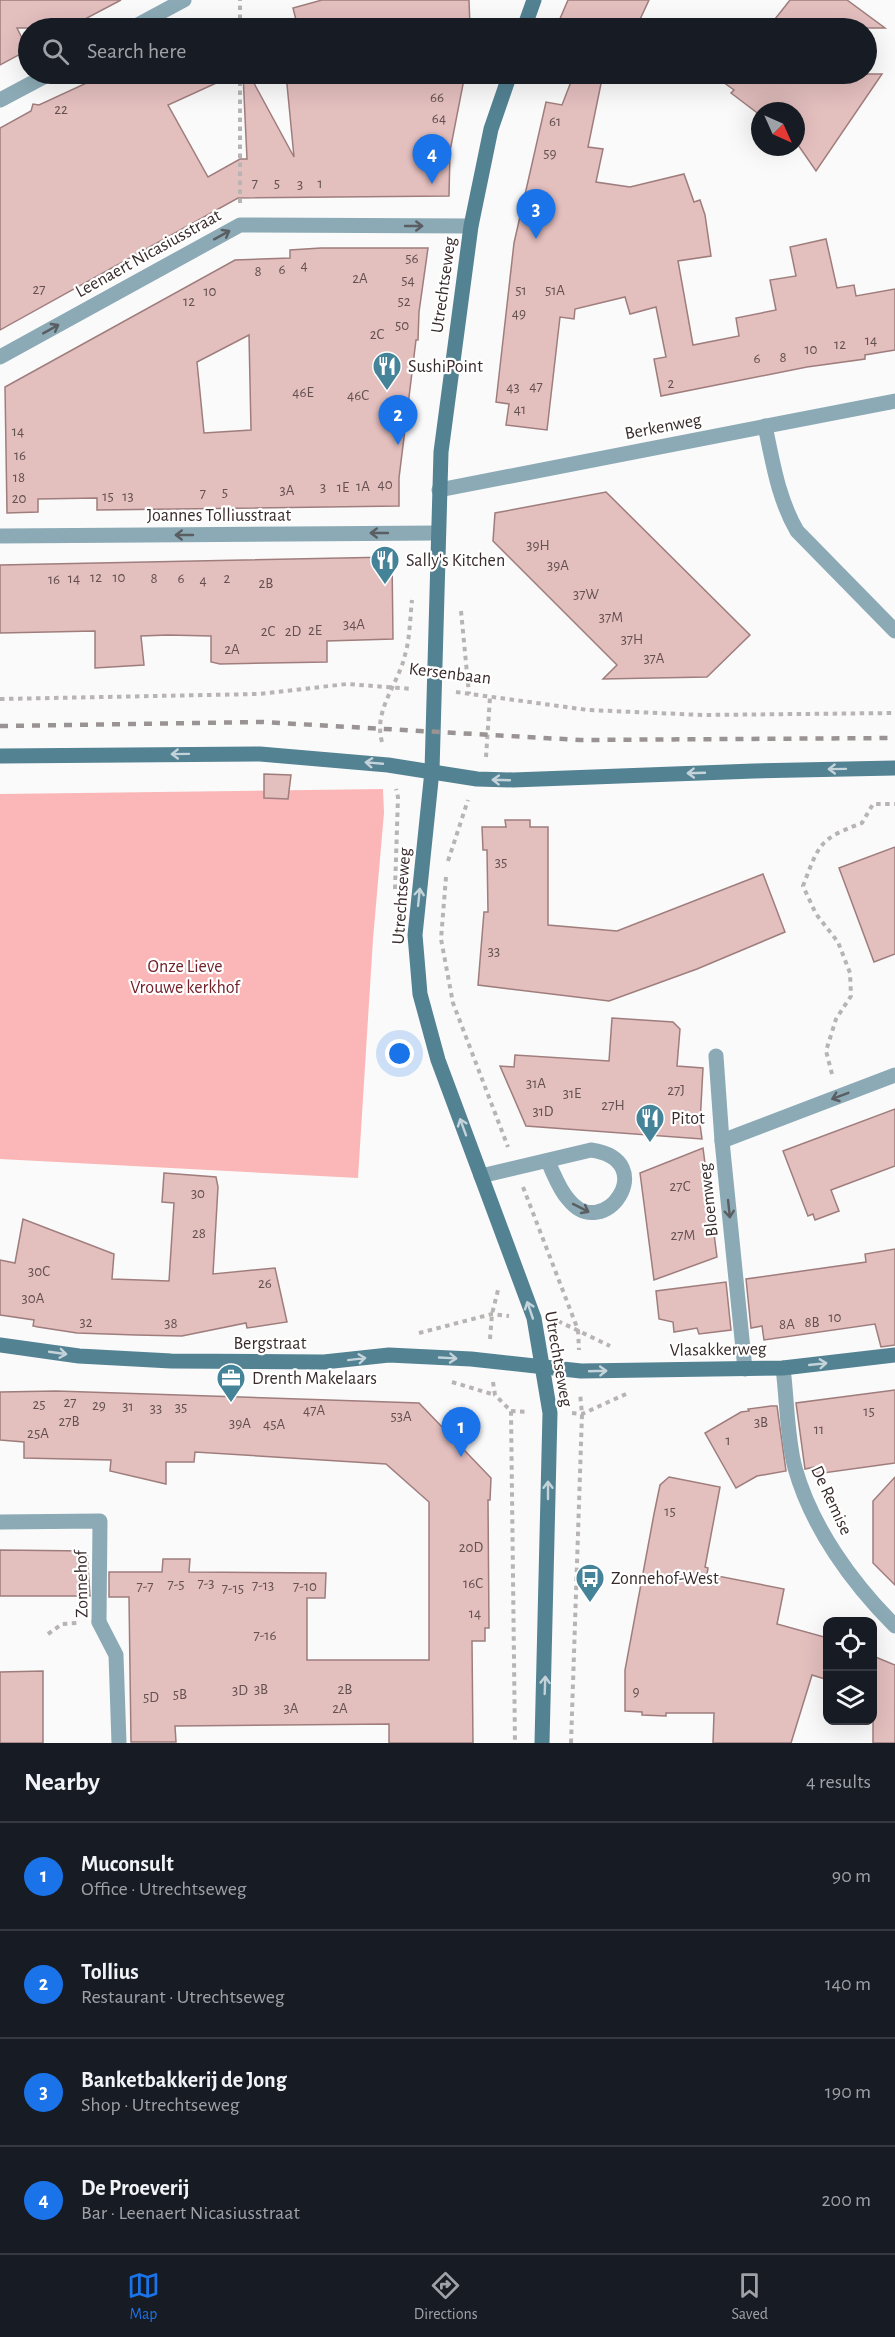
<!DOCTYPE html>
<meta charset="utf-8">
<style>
body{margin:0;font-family:"Alegreya Sans",sans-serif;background:#242831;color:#f1f3f6}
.controls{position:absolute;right:18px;bottom:18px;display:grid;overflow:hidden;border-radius:12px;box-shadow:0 6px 24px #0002}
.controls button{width:54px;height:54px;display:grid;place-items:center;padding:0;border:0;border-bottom:2px solid #363941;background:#171b24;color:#f1f3f6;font:30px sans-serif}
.compass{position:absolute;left:751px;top:102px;width:54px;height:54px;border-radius:50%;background:#171b24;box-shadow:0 6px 24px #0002;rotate:135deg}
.you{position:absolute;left:400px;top:1054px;width:21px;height:21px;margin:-15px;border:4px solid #fff;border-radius:50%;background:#1a73e8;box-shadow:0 0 0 9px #1a73e833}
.badge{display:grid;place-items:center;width:39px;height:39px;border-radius:50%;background:#1a73e8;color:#fff;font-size:20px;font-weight:700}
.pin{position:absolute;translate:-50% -50px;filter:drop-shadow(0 2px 3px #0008)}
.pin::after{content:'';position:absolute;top:32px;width:21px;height:18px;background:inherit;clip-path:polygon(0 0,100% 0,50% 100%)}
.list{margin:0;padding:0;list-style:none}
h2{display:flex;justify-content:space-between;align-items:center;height:78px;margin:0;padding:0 24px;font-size:26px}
h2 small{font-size:20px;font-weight:400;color:#9ea1a6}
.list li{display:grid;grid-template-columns:39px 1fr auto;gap:18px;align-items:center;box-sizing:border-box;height:108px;padding:0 24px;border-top:2px solid #363941}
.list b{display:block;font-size:22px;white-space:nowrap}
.list p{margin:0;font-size:20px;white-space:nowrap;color:#9ea1a6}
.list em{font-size:20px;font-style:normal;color:#9ea1a6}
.icon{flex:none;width:33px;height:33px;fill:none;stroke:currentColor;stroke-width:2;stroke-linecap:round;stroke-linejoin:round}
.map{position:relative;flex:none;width:895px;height:1743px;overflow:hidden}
.search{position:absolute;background:#171b24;box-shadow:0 6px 24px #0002;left:18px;right:18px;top:18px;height:66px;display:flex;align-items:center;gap:15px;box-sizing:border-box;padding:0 21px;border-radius:33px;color:#9ea1a6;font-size:22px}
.sheet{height:510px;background:#171b24}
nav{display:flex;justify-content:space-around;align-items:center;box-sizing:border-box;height:84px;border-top:2px solid #363941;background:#171b24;font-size:16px;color:#9ea1a6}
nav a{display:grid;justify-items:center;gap:3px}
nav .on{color:#1a73e8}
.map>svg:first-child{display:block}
.green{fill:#fbb7b7}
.building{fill:#e3bfbe;stroke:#9f7d7d;stroke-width:1.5;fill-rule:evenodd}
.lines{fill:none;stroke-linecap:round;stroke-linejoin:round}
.path{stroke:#b8b4b4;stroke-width:4;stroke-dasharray:4.5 4.5;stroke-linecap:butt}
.lane{stroke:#8baab5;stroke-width:15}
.street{stroke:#8baab5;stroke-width:15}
.secondary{stroke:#538293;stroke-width:15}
.rail{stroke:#9a9393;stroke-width:4.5;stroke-dasharray:8 8;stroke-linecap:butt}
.oneway{stroke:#5a5e62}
.oneway2{stroke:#c3d3d9}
.labels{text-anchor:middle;stroke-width:4.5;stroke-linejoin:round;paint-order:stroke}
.number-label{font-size:15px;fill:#645050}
.street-label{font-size:18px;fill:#392b2b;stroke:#fff}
.poi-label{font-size:18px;fill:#392b2b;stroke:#fff;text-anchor:start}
.park-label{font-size:18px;fill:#73212a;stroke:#fff}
</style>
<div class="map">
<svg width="895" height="1743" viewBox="0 0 895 1743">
<rect width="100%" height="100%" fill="#fafafa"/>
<path class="green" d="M383,789l1,24 -11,126 -15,239 -358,-19v-365z"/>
<g class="building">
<path d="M0,0h121l-53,28h-51l11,22 -28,15z"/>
<path d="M322,0h147l1,28h-172l-5,-20z"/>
<path d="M568,0h81l-13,28h-80z"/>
<path d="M790,0h57l38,28h-117z"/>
<path d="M106,74h130l-68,31 40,72 32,-18h7l-4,-85h6l45,83 -8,-83h179l-15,77 -1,45 -211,2 -238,132v-202l31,-17 2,-7 6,1z"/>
<path d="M574,74h29l-15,73 15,2 -7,33 34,5 54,-13 10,28 6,-2 5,15 6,41 -33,5 15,84 46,-9 -3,-18 40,-8 -6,-30 26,-4 -6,-29 36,-8 11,49 17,-3 2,11 39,-7v61l-30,5v4l-58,8 -146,29 -7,-37 12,-2 -10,-50 -26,7 -5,-17 -50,12 -1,10 -14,-2 -13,113 -41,-5 3,-21 -13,-2 18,-159 32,-141 16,3z"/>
<path d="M712,74h170l-66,97 -20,-29v-31h-36v4l-29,-22 3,-3z"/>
<path d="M321,248h107l-9,64 -1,28h-2l-17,138v28l-302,4v-12l-59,1v13l-31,1 -2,-126 230,-127 55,-2v-8zM249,335l2,95 -47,3 -7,-71z"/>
<path d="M606,492l144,143 -43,42 -104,2 14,-14 -124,-124 2,-28z"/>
<path d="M392,557l1,82 -66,2v21l-107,2 -9,-2v-26l-43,-1 -27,1 3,29 -49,3v-37l-95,2v-68z"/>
<path d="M264,774l27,1 -3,24 -24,-1z"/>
<path d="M505,820h25v7h18v98l69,6 146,-57 22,58 -88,37 -88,32 -131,-16 6,-73h4l-1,-62h-4l-1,-23h24z"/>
<path d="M895,847v107l-21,8 -35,-94z"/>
<path d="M612,1018l61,4 7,7 -3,37 26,2 -3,56 2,15 -176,-13 -26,-60 14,1 1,-12 94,6z"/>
<path d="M895,1109v57l-64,24 8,21 -24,9 -2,-6 -5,2 -25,-65z"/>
<path d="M703,1148l14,109 -63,23 -14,-107z"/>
<path d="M164,1173l52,4 2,10 -5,87 62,-6 12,54 -40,6 -1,-5 -64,13 -46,-1 -59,-2 -39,-6 -5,-1 1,-6 -34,-5v-55l15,3 8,-44 91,35 -2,25 57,2 5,-78 -12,-1z"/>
<path d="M895,1249v96l-14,2 -6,-23 -111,16 -2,-14 -11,2 -5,-49 120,-17 -1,-8z"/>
<path d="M726,1282l5,48 -32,4 -2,-6 -23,4 -1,-10 -14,-3 -3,-28z"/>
<path d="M895,1390v73l-79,11 -1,-7 -10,2 -9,-66z"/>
<path d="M56,1391l363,12 72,75 -1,22h-2l1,128h-4v13h-13l1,102h-84v-19l-214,2 1,16h-45l-2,-145h-20v-25h53l1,-13h27l-1,13 137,1 -1,25h-18v62h122v-158l-43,-38 -191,-12 -1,10h-28v22l-56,-13 1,-11 -87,-2v-16l-24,-2v-48z"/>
<path d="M771,1406h6l9,65 -29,5 -21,12 -31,-55 36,-21 8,-1 -1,-2z"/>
<path d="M669,1477l51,10 -15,80 3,1 -1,6 77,15 -7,35 51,14v42l-16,-5 -21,68h-78l1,-30h-48v3l-24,-1v-3l-17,-1v-41l29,-156 6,-29z"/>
<path d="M895,1477v108l-22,-22v-62z"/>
<path d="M0,1550l87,1 3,45h-90z"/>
<path d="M873,1656l22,9v78h-22z"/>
<path d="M43,1671v72h-43v-71z"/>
</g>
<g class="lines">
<g class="path">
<path d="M240,28v-28"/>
<path d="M240,203v-129"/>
<path d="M461,611l8,83"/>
<path d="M456,692l132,18 115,5 192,-2"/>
<path d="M0,699l258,-5 89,-10 66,5"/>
<path d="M382,742c-9,-32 16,-57 23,-87 5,-17 5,-37 7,-55"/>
<path d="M486,757l4,-60"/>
<path d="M448,861l20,-61"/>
<path d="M446,877l-5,62 12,64 55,144"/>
<path d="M395,889l3,-92 -2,-8"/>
<path d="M832,1074l-6,-23 10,-32 15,-23 -1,-23 -12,-31 -22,-28 -13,-28c16,-42 16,-47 59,-63l11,-19h22"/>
<path d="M523,1187l55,143 1,20"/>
<path d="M558,1321l52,25"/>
<path d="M419,1333l73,-19 17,2"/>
<path d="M490,1339l2,-25 6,-24"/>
<path d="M452,1382l43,13"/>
<path d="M493,1382l2,13 16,16 4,332"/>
<path d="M511,1411l17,1"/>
<path d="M572,1413l10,1 44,-20"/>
<path d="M48,1634l14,-10 15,-1"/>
<path d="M571,1743l11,-329 -2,-21"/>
</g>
<g class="lane">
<path d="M765,426c8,37 13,72 32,105l98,100"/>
<path d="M716,1056l6,85"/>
<path d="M481,1176l110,-26c71,10 13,95 -23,49 -9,-10 -14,-25 -20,-37"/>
<path d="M0,1522l100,-1 -1,101"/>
</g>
<g class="street">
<path d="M132,28l52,-28"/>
<path d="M0,100l49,-26"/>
<path d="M0,357l240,-132 231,1"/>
<path d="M439,490l456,-89"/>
<path d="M0,536l437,-3"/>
<path d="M783,1368c4,31 4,71 12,100 17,60 57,115 100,158"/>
<path d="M745,1369l-23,-228 173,-66"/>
<path d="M99,1622l17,33 3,88"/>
</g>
<g class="secondary">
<path d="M524,28l10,-28"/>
<path d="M510,74l-19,55 -20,97 -30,226 -9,319 -17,164 5,59 18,66 96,258 16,95 -8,330"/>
<path d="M0,756l260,-2 128,11 89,14 36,1 241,-9 141,-3"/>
<path d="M0,1345l79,11 92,5 153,1 65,-7 82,4 110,12 202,-3 112,-13"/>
</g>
<path class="rail" d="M0,726l262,-4 318,18 315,-2"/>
</g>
<defs><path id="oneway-shaft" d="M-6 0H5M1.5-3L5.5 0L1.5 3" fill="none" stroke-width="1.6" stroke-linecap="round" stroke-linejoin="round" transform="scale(1.5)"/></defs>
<g class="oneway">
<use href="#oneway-shaft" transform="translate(414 226)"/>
<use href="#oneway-shaft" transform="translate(222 235) rotate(-29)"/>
<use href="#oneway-shaft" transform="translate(51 329) rotate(-29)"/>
<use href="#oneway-shaft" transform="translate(379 533) rotate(180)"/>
<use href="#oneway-shaft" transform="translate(184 535) rotate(180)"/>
<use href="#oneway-shaft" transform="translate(840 1096) rotate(159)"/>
<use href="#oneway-shaft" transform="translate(581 1208) rotate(27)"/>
<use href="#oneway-shaft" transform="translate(729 1209) rotate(84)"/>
</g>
<g class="oneway2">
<use href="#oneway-shaft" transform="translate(180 754) rotate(179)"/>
<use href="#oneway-shaft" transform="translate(374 763) rotate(-175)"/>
<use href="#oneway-shaft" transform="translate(837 769) rotate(179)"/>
<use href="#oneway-shaft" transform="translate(696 773) rotate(178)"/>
<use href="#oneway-shaft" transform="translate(501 780) rotate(-178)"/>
<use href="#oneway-shaft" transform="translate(419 897) rotate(-84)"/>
<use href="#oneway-shaft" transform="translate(463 1127) rotate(-110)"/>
<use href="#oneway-shaft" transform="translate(530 1310) rotate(-109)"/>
<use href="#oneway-shaft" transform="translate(58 1353) rotate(8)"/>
<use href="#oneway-shaft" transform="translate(448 1358) rotate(3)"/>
<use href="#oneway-shaft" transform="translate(357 1359) rotate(-7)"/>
<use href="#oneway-shaft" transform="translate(818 1364) rotate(-6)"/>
<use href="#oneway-shaft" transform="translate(598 1371) rotate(-2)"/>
<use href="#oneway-shaft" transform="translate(548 1490) rotate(-90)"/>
<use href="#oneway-shaft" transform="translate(545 1685) rotate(-88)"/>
</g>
<defs>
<g id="restaurant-pin" transform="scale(1.5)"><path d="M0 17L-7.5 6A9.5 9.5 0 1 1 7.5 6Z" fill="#448398" stroke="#fff"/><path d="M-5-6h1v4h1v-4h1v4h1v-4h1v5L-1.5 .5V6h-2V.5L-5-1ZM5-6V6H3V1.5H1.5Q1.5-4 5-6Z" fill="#fff"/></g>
<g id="office-pin" transform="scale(1.5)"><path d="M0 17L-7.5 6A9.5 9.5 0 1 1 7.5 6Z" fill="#448398" stroke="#fff"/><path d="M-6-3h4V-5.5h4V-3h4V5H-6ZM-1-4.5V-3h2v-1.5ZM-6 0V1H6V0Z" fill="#fff"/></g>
<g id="bus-pin" transform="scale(1.5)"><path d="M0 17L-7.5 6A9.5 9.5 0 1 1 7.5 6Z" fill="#448398" stroke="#fff"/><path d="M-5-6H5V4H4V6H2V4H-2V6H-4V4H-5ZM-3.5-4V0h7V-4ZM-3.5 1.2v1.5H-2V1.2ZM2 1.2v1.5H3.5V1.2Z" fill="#fff"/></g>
</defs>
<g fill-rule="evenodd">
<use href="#restaurant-pin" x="387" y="366"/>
<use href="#restaurant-pin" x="385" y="560"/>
<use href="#restaurant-pin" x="650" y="1118"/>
<use href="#office-pin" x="231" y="1378"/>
<use href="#bus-pin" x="590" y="1578"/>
</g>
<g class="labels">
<g class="number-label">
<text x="437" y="102">66</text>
<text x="61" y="114">22</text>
<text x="439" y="123">64</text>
<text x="555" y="126">61</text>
<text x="550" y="158">59</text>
<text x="255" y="188">7</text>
<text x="277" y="188">5</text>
<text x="320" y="188">1</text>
<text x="300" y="189">3</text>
<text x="412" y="263">56</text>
<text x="304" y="270">4</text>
<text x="282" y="274">6</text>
<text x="258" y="276">8</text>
<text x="360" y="283">2A</text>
<text x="408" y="285">54</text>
<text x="39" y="294">27</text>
<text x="521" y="295">51</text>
<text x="555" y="295">51A</text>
<text x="210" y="296">10</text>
<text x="189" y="306">12</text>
<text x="404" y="306">52</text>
<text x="519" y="318">49</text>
<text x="402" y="330">50</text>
<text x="377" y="339">2C</text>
<text x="871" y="345">14</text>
<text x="840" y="349">12</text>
<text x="811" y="354">10</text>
<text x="783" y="362">8</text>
<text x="757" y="363">6</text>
<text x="671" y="388">2</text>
<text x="536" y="391">47</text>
<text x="513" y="392">43</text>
<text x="303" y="397">46E</text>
<text x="358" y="400">46C</text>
<text x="520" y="414">41</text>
<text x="18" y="436">14</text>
<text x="20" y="460">16</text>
<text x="19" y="482">18</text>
<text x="385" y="489">40</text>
<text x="363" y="491">1A</text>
<text x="323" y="492">3</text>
<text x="343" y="492">1E</text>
<text x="287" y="495">3A</text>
<text x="225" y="497">5</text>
<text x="203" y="498">7</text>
<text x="108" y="501">15</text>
<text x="128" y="501">13</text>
<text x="19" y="503">20</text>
<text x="538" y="550">39H</text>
<text x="558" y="570">39A</text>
<text x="96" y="582">12</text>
<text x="119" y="582">10</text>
<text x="74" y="583">14</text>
<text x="154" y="583">8</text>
<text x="181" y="583">6</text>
<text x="227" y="583">2</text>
<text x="54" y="584">16</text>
<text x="203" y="585">4</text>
<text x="266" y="588">2B</text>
<text x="586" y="599">37W</text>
<text x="611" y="622">37M</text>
<text x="354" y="629">34A</text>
<text x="315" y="635">2E</text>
<text x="268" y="636">2C</text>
<text x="293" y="636">2D</text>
<text x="632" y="644">37H</text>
<text x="232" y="654">2A</text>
<text x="654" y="663">37A</text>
<text x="501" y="867">35</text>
<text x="494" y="956">33</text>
<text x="536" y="1088">31A</text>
<text x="676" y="1095">27J</text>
<text x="572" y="1098">31E</text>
<text x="613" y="1110">27H</text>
<text x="543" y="1116">31D</text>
<text x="680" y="1191">27C</text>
<text x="198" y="1198">30</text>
<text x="199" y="1238">28</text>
<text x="683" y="1240">27M</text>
<text x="39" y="1276">30C</text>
<text x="265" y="1288">26</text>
<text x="33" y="1303">30A</text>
<text x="835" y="1322">10</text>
<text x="86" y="1327">32</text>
<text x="812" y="1327">8B</text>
<text x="171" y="1328">38</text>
<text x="787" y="1329">8A</text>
<text x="70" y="1407">27</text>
<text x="39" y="1409">25</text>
<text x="99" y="1410">29</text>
<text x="128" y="1411">31</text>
<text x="181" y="1412">35</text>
<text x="156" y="1413">33</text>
<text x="314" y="1415">47A</text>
<text x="869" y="1416">15</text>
<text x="401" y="1421">53A</text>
<text x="69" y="1426">27B</text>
<text x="761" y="1427">3B</text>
<text x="240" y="1428">39A</text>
<text x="274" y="1429">45A</text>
<text x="819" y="1434">11</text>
<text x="38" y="1438">25A</text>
<text x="728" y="1445">1</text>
<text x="670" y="1516">15</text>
<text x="471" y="1552">20D</text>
<text x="206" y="1588">7-3</text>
<text x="473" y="1588">16C</text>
<text x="176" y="1589">7-5</text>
<text x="263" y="1590">7-13</text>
<text x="145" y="1591">7-7</text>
<text x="305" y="1591">7-10</text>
<text x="233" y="1593">7-15</text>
<text x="475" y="1618">14</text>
<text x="265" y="1640">7-16</text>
<text x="261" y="1694">3B</text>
<text x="345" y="1694">2B</text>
<text x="240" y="1695">3D</text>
<text x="636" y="1696">9</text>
<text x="180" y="1699">5B</text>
<text x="151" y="1702">5D</text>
<text x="291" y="1713">3A</text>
<text x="340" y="1713">2A</text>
</g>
<g class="street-label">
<text transform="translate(148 253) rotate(-29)" y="6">Leenaert Nicasiusstraat</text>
<text transform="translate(443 285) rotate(-82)" y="6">Utrechtseweg</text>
<text transform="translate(663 426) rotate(-11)" y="6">Berkenweg</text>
<text x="219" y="521">Joannes Tolliusstraat</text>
<text transform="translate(450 673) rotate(7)" y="6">Kersenbaan</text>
<text transform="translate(401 896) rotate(-86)" y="6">Utrechtseweg</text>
<text transform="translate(708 1200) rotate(-96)" y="6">Bloemweg</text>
<text x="270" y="1349">Bergstraat</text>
<text transform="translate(718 1349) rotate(-1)" y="6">Vlasakkerweg</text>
<text transform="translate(559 1359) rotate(80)" y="6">Utrechtseweg</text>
<text transform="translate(832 1500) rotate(65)" y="6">De Remise</text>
<text transform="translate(81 1584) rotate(-91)" y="6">Zonnehof</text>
</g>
<g class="poi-label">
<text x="408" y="372">SushiPoint</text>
<text x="406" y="566">Sally's Kitchen</text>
<text x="671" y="1124">Pitot</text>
<text x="252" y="1384">Drenth Makelaars</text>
<text x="611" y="1584">Zonnehof-West</text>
</g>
<g class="park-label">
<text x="185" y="972">Onze Lieve<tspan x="185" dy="21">Vrouwe kerkhof</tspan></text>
</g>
</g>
</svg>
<div class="controls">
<button><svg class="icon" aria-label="locate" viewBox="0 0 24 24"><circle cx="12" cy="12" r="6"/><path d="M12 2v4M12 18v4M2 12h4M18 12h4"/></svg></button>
<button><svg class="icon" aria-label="layers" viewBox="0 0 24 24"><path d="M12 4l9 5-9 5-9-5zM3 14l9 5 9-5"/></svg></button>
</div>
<svg class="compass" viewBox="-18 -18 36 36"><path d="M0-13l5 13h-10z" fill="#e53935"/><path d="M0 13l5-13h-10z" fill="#9ea1a6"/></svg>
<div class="you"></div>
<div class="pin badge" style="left:461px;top:1457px">1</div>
<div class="pin badge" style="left:398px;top:445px">2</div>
<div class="pin badge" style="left:536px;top:239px">3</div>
<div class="pin badge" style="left:432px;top:184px">4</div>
<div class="search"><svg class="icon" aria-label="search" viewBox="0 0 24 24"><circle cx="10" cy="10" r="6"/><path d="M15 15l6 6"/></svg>Search here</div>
</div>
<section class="sheet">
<h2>Nearby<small>4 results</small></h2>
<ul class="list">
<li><span class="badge">1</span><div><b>Muconsult</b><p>Office · Utrechtseweg</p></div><em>90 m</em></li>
<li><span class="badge">2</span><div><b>Tollius</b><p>Restaurant · Utrechtseweg</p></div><em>140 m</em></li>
<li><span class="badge">3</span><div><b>Banketbakkerij de Jong</b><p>Shop · Utrechtseweg</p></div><em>190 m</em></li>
<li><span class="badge">4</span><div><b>De Proeverij</b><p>Bar · Leenaert Nicasiusstraat</p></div><em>200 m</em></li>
</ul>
</section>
<nav>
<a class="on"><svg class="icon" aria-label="map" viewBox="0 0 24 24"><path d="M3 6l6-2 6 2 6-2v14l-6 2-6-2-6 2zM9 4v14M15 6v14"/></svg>Map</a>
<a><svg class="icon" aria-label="directions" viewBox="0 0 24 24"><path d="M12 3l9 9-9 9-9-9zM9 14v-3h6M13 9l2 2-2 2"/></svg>Directions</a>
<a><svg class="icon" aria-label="saved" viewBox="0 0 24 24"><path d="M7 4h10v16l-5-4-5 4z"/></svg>Saved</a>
</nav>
